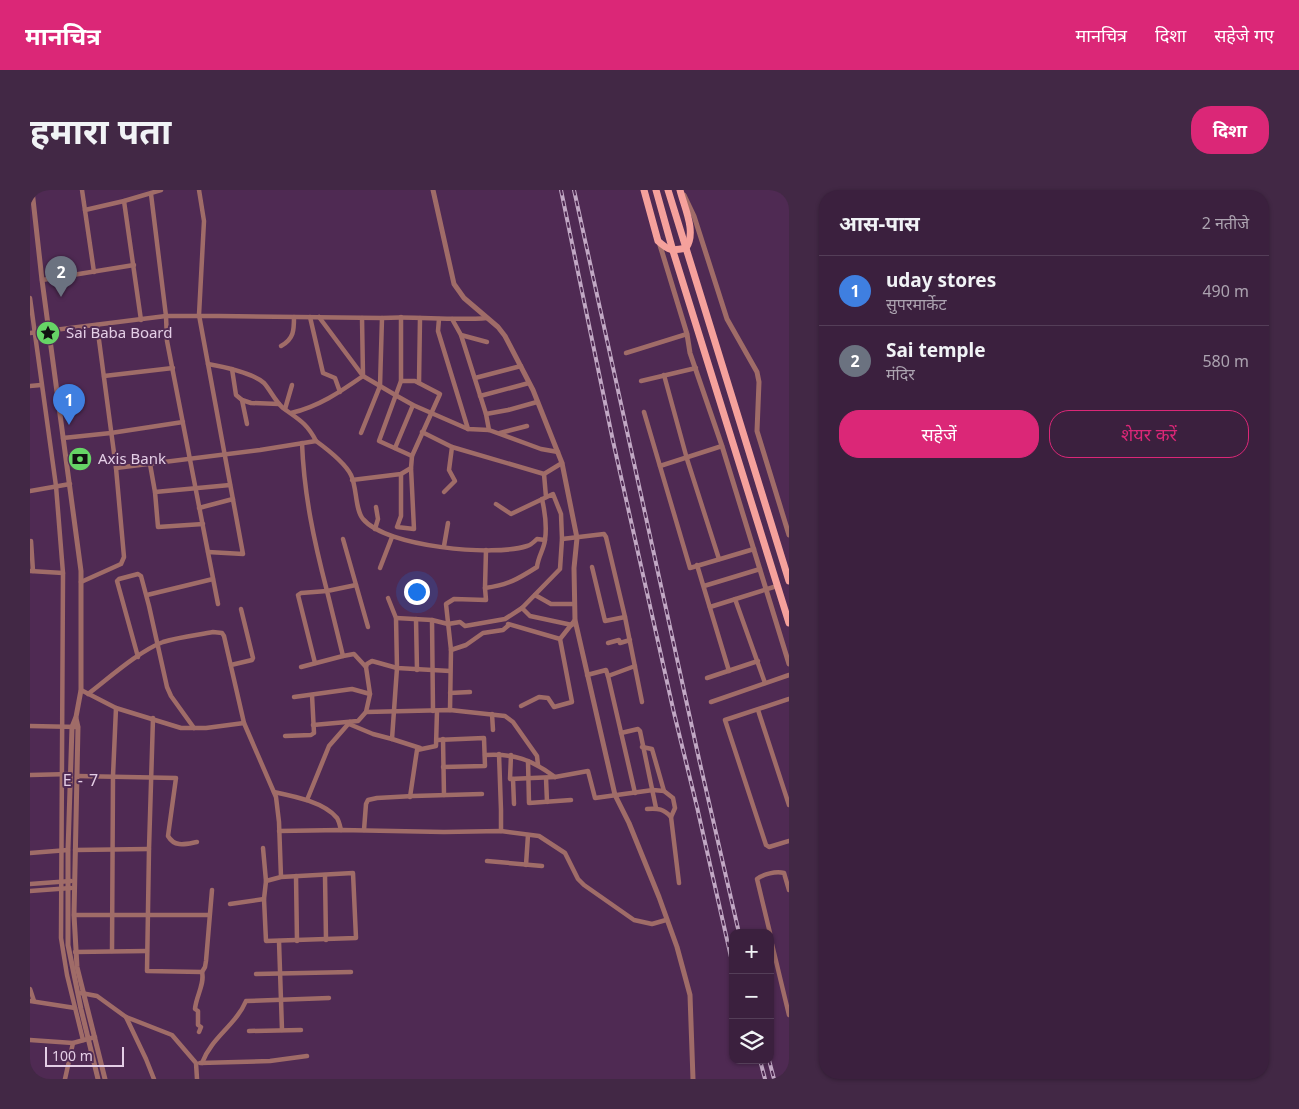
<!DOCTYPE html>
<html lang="hi">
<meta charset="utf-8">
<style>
body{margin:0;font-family:"Noto Sans","Noto Sans Devanagari",sans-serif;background:#422845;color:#f1f3f6}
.controls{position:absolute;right:15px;bottom:15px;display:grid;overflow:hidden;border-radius:10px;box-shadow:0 1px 4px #0004}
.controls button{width:45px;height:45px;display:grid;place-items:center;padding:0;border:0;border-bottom:1px solid #543e58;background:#3b203e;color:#f1f3f6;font:25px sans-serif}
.scale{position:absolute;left:15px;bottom:12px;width:79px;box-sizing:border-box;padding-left:5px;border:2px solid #e4cee6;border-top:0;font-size:14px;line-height:18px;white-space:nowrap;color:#e4cee6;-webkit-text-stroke:4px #4f2a53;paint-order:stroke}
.you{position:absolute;left:386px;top:401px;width:18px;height:18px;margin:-12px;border:4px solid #fff;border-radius:50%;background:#1a73e8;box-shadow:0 0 0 8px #1a73e833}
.badge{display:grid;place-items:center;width:32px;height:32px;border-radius:50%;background:#db2777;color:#fff;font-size:16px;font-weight:700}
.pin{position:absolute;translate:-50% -41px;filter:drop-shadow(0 1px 2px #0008)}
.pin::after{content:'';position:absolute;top:26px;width:18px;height:15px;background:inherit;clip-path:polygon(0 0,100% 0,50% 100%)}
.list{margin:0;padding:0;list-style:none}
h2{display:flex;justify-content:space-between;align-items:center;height:65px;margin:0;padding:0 20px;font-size:21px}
h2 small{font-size:16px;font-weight:400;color:#aca3b0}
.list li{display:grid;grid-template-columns:32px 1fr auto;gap:15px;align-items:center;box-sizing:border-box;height:70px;padding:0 20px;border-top:1px solid #543e58}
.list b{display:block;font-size:19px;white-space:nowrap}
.list p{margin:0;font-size:16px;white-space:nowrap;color:#aca3b0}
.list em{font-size:16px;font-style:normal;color:#aca3b0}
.actions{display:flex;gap:10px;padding:15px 20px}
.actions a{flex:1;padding:11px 0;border:1px solid #db2777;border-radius:20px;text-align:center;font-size:18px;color:#db2777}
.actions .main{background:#db2777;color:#fff}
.icon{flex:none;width:28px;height:28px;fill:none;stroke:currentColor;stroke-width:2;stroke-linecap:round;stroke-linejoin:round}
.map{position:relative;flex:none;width:759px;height:889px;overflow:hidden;border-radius:20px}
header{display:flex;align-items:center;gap:30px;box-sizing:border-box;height:70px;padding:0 25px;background:#db2777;color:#fff}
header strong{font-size:24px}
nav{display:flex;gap:28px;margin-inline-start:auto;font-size:18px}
.intro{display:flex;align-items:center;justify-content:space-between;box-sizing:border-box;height:120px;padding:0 30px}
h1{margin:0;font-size:35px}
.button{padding:12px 22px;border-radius:20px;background:#db2777;color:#fff;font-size:18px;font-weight:700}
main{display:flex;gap:30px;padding:0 30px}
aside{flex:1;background:#3b203e;border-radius:20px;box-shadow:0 1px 4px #0004}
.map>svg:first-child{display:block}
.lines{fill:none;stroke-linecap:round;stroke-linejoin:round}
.minor{stroke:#a06c68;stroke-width:4.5}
.tertiary{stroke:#a06c68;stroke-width:5}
.primary{stroke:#f5a19c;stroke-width:7}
.rail-casing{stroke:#c1a8c4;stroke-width:4}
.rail{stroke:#4f2a53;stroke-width:2;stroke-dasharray:5.5;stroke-linecap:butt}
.labels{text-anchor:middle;stroke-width:4;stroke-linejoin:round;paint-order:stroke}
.poi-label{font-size:15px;fill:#e4cee6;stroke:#4f2a53;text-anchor:start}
.neighbourhood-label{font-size:16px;letter-spacing:1px;fill:#e4cee6;stroke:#4f2a53}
</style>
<header>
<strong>मानचित्र</strong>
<nav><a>मानचित्र</a><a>दिशा</a><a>सहेजे गए</a></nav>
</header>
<div class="intro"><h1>हमारा पता</h1><a class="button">दिशा</a></div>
<main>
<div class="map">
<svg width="759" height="889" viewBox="0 0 759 889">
<rect width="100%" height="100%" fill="#4f2a53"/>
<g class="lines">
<g class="minor">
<path d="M52,0l12,82"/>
<path d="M169,0l5,31 -5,94 44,239 -35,-2"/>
<path d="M121,4l15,122 1,25 51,263"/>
<path d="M94,11l17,119"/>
<path d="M55,20l39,-9 37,-11"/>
<path d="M12,90l92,-15"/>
<path d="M0,108l26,188 7,87 -2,365 6,37 16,65"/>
<path d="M280,127l13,56 12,5 5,14"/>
<path d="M289,127l44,59 34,20 16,9 55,24 21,1 52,19 17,3"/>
<path d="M371,127v64l-22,60 33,15"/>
<path d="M409,129l-1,12 30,98"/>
<path d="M422,129l9,16 26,7"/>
<path d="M0,143l136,-17h53l163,2c35,-2 70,3 105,0"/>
<path d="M431,145l25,79 3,16"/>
<path d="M251,156c13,-7 13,-16 13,-29"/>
<path d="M596,163l61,-19"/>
<path d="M178,174c17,3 43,8 56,19 7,8 11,18 19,25 15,11 24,15 33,33"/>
<path d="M202,179l4,26 6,5 5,24"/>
<path d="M634,185l23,84 32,100"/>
<path d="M74,186l69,-8"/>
<path d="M445,188l46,-12"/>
<path d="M611,191l55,-13"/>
<path d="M389,193l1,-65"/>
<path d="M0,196l11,-1"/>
<path d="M450,206l49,-13"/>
<path d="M212,210l9,3 28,1"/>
<path d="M255,219l7,-24"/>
<path d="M614,222l46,156 64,-19"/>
<path d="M261,223c27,-6 49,-21 72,-37l-1,-58"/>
<path d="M456,224l22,-4 29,-8"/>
<path d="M392,242l30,15 92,27 18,-11"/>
<path d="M331,243l19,-47 2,-68"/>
<path d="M470,243l27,-7"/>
<path d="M33,248l48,-5 72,-11"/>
<path d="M272,253c2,52 12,98 25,148l-26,2 -3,2 17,68"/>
<path d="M365,258l18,-43"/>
<path d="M120,274l5,28 3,35 45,-3"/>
<path d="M630,276l62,-20"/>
<path d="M86,278l144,-18 56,-9c11,8 29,22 35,34 6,12 4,35 12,44 23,28 132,38 164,27 4,-1 7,-4 10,-7l8,1"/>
<path d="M371,284v42l-4,11 17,2 -3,-61"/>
<path d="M514,284l2,23"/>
<path d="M322,290l49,-6 10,-6 1,-12 28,-62 -25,-13h-14"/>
<path d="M0,301l40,-7"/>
<path d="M125,302l75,-7"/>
<path d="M414,302l11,-11 -6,-11 3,-23"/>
<path d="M169,318l34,-9"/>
<path d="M345,339l3,-10 -2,-12"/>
<path d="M313,349l25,88"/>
<path d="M532,349l42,-5 2,3 19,80 17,85"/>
<path d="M1,351l2,30"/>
<path d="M414,356l4,-23"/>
<path d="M667,375l32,106"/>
<path d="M562,377l13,54 20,-4"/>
<path d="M350,378l12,-31"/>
<path d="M0,381l33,2"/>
<path d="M51,392l40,-18 3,-7 -8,-89 -19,-143"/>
<path d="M326,395l-29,6 16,65 11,-2 12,13"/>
<path d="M674,396l56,-17"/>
<path d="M455,398c23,-3 33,-9 52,-21 1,-10 7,-18 8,-27 2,-14 0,-28 -3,-41"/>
<path d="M117,405l66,-16"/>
<path d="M505,405l16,9h23"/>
<path d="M705,409l30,84"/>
<path d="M680,417l67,-21"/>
<path d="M492,418l8,8 42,9"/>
<path d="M366,428l36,2 16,4 12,-2 5,4 40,-7 17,-11 38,-39 2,-30 -1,-25 -8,-20 -42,20 -15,-10"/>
<path d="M386,429l1,51"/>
<path d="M402,430l1,91"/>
<path d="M478,434l52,15"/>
<path d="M578,453l11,-3 1,3 10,-3"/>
<path d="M421,460l15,-5 17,-12 20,-3 6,-5"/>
<path d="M108,467l-21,-76 2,-2 19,-5 3,2 8,30 18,81 4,9 23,32"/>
<path d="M201,475l21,-5 1,-2 -12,-49"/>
<path d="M271,477l42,-11"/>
<path d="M557,485l19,-5 2,6 27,-10"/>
<path d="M578,486l27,117"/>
<path d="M677,488l51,-17"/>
<path d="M51,500l35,18 65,20h25l38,-5"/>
<path d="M420,503l20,-1"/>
<path d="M58,504c21,-16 51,-43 75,-52 16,-5 34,-7 50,-10l9,1 2,3 20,87 32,74 3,25 2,55 -15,4 -2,18 2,42 90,-3 -3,-65 -72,4"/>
<path d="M264,507l58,-8 18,5"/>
<path d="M759,509l-64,21 41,125 3,2 20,-6"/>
<path d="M681,512l78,-27"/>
<path d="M491,516l18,-9 9,1 6,9 18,-5 -12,-63 15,-19"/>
<path d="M420,520l1,-60 -5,-46 8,-5 32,1 -1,-12 1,-38"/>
<path d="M728,520l31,95"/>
<path d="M336,522l4,-18 -4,-27 1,-3 5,-3 25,7 53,3"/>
<path d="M462,524l1,16"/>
<path d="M123,528l-4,131 -2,122 55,1 3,-5 1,-6 6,-71"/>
<path d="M319,534l24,10 19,5 5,-71 -1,-50 -8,-20"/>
<path d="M283,535l45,-4 8,-9 84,-2 55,6 8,6 24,34 1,9"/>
<path d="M0,536l48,1"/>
<path d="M591,543l17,-4 2,2 16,77"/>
<path d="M255,546l26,-1 3,-2 -2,-38"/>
<path d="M362,549l28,9"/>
<path d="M413,549l1,56"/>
<path d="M407,550l47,-2 1,28 -42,1"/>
<path d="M612,557l10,2 12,42"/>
<path d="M469,564l2,56v21"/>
<path d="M455,565c29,-2 47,5 70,22"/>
<path d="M481,565l-1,24 45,-2 33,-6 7,27 58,-8 11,1 9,7 2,10 -4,9 8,66"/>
<path d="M498,571l1,42 42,-3"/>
<path d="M0,585l41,-1"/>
<path d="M47,586l99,2 -8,58c7,12 18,8 29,6"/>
<path d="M516,588l1,24"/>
<path d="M483,589l1,25"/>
<path d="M244,602c19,4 50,10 63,26 2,3 3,8 4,12"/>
<path d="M380,607l7,-47 19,-4 1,-35"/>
<path d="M277,610l22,-54 21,-24"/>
<path d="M617,619c11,-1 17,0 24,8"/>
<path d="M334,640l2,-26 2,-4 9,-2 36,-2 69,-2"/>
<path d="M249,641l62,-1 103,2 57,-1 38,5 26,17 13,26 6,6 50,35 18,4 14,-4"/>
<path d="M233,658l3,33"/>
<path d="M45,660l74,-1"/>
<path d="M0,663l38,-3"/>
<path d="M457,671l55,5"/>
<path d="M496,675l2,-30"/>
<path d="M295,685l1,65"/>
<path d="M266,686l1,65"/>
<path d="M0,694l41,-3"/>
<path d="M0,701l41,-3"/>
<path d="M200,714l34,-5"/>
<path d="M44,725h135"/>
<path d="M740,743l-13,-54c6,-5 19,-8 27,-6l5,17"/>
<path d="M740,746l19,79"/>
<path d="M249,751l3,89"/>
<path d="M82,761l1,-175 3,-68"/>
<path d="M45,762l72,-1"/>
<path d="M226,784l95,-2"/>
<path d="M0,799l4,12"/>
<path d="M51,803l16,3 29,21 46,18 24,28 1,16"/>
<path d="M0,811l45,7"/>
<path d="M96,827l20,42 8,20"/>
<path d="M219,841l52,-1"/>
<path d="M169,842l2,-5 -3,-2v-14l-3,-2c1,-13 10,-25 7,-37"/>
<path d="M0,850l43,3 22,-6"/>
<path d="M170,873l70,-2 37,-5"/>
<path d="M172,873c9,-25 34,-38 44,-62l83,-3"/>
<path d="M0,888l5,1"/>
<path d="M35,889l8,-36"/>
</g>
<g class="tertiary">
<path d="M2,0l10,90 39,291v119l-5,27 -4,10 -4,123v95l13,64 17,70"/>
<path d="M403,0l21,94 10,14 34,29 7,9 28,54 29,73 15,75 -3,30 1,52 40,175 14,28 30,74 18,50 13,48 3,84"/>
<path d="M654,5l10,21 33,103 30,53 2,10 -2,49 32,104"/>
<path d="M629,52l28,92 3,19 32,93 67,218"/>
<path d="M46,528l2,9 -4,188 3,52 28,112"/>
</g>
<g class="primary">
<path d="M614,0l14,51c11,10 14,10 28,7 11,-16 -2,-41 -6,-58"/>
<path d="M626,0l17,61 116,372"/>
<path d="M638,0l121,391"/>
</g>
<g class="rail-casing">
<g id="rail">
<path d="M531,0l52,251 61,272 23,94 36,159"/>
<path d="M544,0l125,569 40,174"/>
<path d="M730,870l5,19"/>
<path d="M739,870l5,19"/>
</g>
</g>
<use href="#rail" class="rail"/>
</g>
<defs>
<g id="sight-disc" transform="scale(1.25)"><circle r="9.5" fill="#66d466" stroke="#4f2a53"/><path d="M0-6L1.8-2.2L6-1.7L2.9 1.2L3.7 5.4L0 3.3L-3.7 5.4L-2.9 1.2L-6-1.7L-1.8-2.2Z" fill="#111"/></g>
<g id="bank-disc" transform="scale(1.25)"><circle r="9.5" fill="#66d466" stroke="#4f2a53"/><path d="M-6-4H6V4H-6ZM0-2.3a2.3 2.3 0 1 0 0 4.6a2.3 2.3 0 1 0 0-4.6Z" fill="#111"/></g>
</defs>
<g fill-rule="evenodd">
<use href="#sight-disc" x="18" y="143"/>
<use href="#bank-disc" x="50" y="269"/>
</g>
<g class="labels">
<g class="poi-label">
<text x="36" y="148">Sai Baba Board</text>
<text x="68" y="274">Axis Bank</text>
</g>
<g class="neighbourhood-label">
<text x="51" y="596">E - 7</text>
</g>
</g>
</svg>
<div class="controls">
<button>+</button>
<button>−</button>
<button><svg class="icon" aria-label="layers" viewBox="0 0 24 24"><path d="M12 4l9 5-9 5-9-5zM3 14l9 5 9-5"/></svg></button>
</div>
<div class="scale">100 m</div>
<div class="you"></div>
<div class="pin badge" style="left:39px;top:235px;background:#3f7fe0">1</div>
<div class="pin badge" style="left:31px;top:107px;background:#6b7280">2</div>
</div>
<aside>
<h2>आस-पास<small>2 नतीजे</small></h2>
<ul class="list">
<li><span class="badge" style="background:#3f7fe0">1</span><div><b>uday stores</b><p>सुपरमार्केट</p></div><em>490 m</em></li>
<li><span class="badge" style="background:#6b7280">2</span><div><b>Sai temple</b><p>मंदिर</p></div><em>580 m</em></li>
</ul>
<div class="actions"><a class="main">सहेजें</a><a>शेयर करें</a></div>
</aside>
</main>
